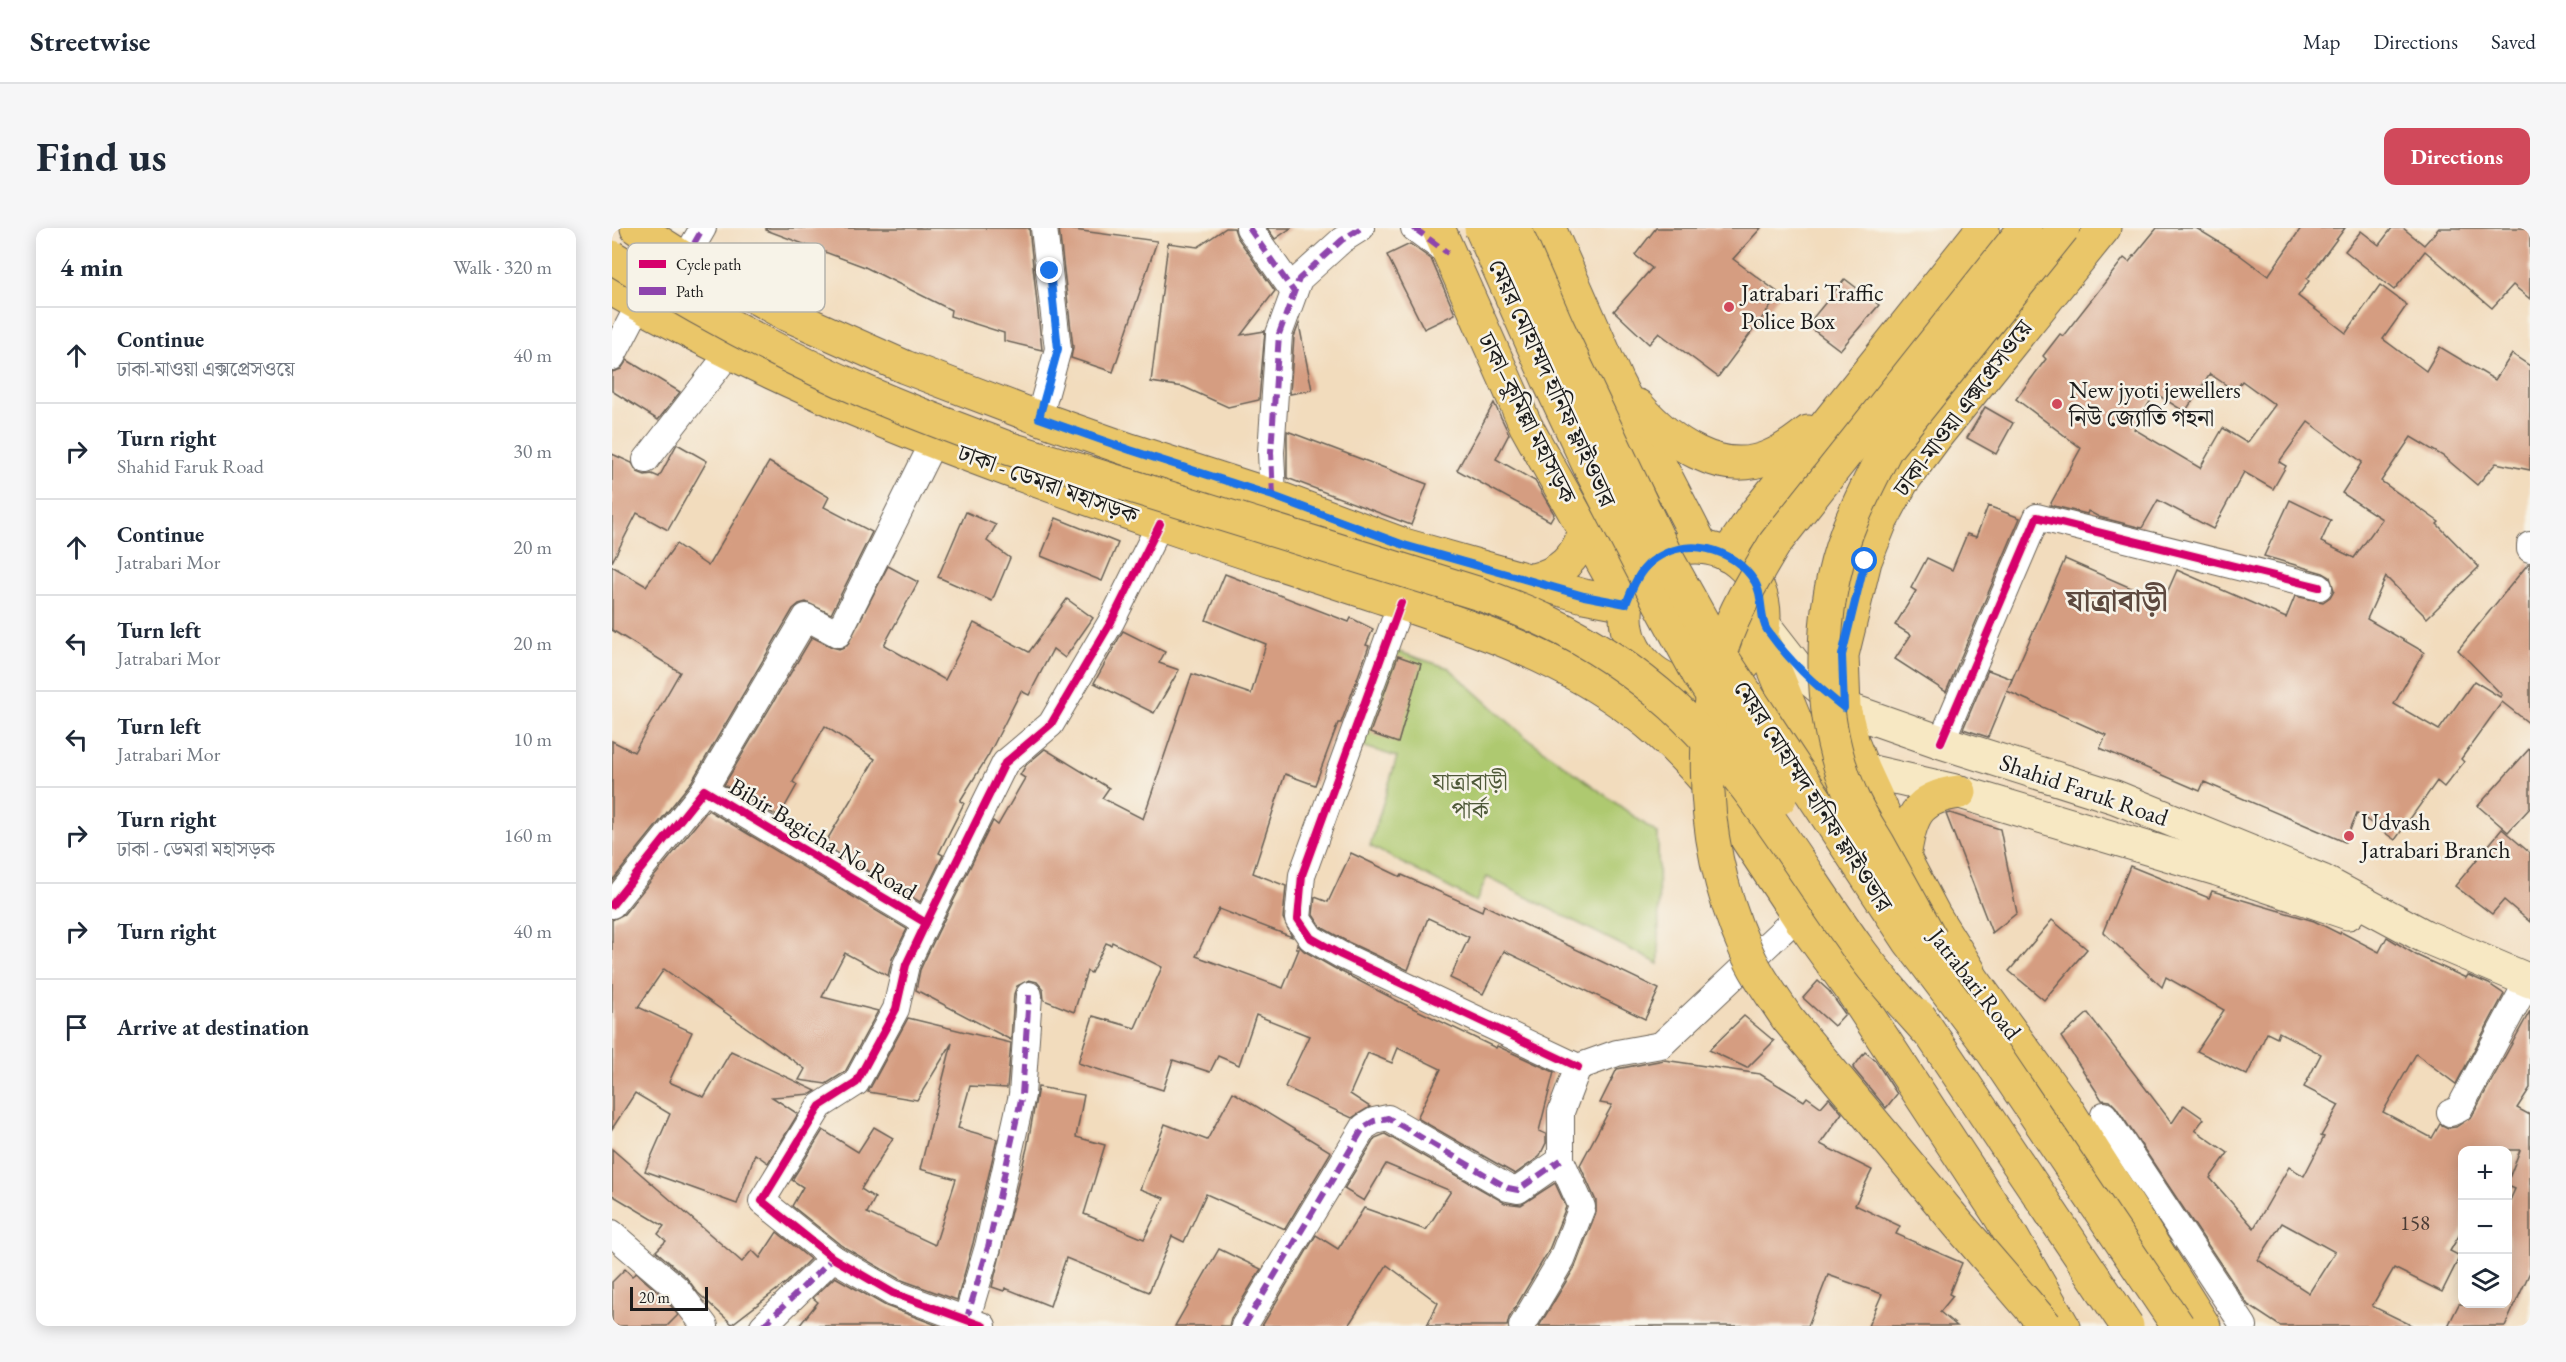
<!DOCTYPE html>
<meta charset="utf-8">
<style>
body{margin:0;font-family:"EB Garamond","Noto Serif Bengali",serif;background:#f6f6f7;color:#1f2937}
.controls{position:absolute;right:18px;bottom:18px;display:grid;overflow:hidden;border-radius:12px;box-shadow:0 3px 15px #0003}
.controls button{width:54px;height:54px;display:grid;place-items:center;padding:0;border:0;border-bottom:2px solid #e0e1e3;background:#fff;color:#1f2937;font:30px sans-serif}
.scale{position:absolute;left:18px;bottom:15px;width:78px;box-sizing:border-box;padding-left:6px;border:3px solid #1c1c1c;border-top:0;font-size:16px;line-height:21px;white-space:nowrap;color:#1c1c1c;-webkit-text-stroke:4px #f7f3e8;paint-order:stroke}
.stop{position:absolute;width:18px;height:18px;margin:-14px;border:4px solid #1a73e8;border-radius:50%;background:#fff}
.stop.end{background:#1a73e8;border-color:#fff;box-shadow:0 2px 6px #0008}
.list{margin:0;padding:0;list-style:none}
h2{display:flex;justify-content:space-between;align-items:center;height:78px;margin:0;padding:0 24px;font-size:26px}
h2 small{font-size:20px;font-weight:400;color:#747a83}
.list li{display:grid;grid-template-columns:39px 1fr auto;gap:18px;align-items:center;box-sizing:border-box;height:96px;padding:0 24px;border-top:2px solid #e0e1e3}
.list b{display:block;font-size:22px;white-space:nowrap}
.list p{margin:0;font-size:20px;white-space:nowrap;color:#747a83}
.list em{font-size:20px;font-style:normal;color:#747a83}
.icon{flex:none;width:33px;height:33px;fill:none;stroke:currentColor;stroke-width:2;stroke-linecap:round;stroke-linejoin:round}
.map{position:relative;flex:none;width:1918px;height:1098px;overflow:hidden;border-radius:12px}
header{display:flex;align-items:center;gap:36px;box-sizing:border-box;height:84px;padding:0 30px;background:#fff;border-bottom:2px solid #e0e1e3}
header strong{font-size:28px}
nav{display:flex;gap:33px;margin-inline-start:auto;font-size:21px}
.intro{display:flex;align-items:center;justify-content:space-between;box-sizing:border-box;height:144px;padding:0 36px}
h1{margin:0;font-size:42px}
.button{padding:15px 27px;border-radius:12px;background:#d1495b;color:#fff;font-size:21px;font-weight:700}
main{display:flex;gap:36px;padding:0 36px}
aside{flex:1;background:#fff;border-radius:12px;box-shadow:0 3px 15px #0003}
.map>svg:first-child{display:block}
.green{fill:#aec96f;stroke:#657246;stroke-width:1.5}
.building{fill:#d59d81;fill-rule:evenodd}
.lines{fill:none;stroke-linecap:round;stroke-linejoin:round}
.minor-casing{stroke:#675f54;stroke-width:28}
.secondary-casing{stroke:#675f54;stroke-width:35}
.primary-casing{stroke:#675f54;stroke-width:35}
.minor{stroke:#fff;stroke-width:26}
.secondary{stroke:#f7e8c3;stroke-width:33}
.primary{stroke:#eac669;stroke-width:33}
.motorway-bridge-casing{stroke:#675f54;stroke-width:35;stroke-linecap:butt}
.motorway-bridge{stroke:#eac669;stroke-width:33}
.quiet{stroke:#8e44ad;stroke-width:6;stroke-dasharray:12 6;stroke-linecap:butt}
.cycleway-casing{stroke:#f7f3e8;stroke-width:11}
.cycleway{stroke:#d6006c;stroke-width:8}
.route{stroke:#1a73e8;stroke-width:8}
.poi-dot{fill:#d1495b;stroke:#f7f3e8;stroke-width:2}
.labels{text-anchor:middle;stroke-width:5;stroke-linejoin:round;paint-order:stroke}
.number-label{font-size:21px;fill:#4a3c35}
.poi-label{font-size:24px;fill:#1c1c1c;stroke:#f7f3e8;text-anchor:start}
.street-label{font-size:24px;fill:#1c1c1c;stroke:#f7f3e8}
.park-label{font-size:24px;fill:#4f5939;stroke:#f7f3e8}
.district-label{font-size:30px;font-weight:bold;fill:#5d493f;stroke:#f7f3e8}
.key{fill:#f7f3e8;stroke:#b5b2ab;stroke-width:1.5}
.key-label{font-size:16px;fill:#1c1c1c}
</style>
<header>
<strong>Streetwise</strong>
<nav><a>Map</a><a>Directions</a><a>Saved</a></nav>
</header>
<div class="intro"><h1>Find us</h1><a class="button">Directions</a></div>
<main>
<aside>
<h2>4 min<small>Walk · 320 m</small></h2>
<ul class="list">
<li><svg class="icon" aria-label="ahead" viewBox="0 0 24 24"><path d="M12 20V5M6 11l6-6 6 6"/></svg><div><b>Continue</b><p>ঢাকা-মাওয়া এক্সপ্রেসওয়ে</p></div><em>40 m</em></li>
<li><svg class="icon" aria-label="right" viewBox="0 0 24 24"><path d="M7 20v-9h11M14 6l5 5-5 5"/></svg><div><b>Turn right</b><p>Shahid Faruk Road</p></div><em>30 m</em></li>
<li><svg class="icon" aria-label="ahead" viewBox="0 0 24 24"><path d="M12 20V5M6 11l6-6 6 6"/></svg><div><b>Continue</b><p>Jatrabari Mor</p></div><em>20 m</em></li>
<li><svg class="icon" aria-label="left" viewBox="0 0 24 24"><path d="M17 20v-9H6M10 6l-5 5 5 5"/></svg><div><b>Turn left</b><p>Jatrabari Mor</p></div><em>20 m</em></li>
<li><svg class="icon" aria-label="left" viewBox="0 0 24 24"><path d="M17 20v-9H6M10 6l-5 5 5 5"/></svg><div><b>Turn left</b><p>Jatrabari Mor</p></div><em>10 m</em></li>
<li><svg class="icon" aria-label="right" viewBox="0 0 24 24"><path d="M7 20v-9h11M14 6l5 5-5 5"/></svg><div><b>Turn right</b><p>ঢাকা - ডেমরা মহাসড়ক</p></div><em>160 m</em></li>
<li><svg class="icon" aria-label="right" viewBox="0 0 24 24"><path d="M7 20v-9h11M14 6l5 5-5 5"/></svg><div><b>Turn right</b></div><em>40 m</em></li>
<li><svg class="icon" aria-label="arrive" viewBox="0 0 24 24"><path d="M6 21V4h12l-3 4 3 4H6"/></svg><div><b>Arrive at destination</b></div></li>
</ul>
</aside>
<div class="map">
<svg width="1918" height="1098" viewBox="0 0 1918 1098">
<rect width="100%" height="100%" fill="#f7f3e8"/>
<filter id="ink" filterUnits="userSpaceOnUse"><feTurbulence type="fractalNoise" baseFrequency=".0167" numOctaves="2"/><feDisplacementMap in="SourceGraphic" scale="12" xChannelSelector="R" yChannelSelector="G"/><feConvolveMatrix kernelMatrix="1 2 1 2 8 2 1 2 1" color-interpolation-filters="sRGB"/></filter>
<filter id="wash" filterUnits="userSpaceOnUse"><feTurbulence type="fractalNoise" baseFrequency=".008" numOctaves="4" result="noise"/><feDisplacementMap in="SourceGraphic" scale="24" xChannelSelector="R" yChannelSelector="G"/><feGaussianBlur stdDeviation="1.35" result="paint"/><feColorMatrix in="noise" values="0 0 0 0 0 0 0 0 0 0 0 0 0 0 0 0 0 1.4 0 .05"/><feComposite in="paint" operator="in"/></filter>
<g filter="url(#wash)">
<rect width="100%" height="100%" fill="#f2dcbd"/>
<path class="green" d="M778,421l59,19 74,67 135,99 1,130 -172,-87 -11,25 -106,-56 27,-89 -38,-12z"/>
<g id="blocks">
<g class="building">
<path d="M154,0h263l13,122 -38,-9v-8l-54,-17 1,-6 -86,-43 -99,-37z"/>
<path d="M447,0l98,13 -44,131 -42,-14 2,-11z"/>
<path d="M614,0h8l3,9 38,54 -34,44 24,-4 -6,69 -31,7 -44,-20 -33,-5 17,-139 30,4z"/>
<path d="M655,0h24l-16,11z"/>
<path d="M1044,0h105l-28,31 47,35 -62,83 -59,-44 -10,11 -35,-33 38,-43 -17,-13z"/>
<path d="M1545,0h39l41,25 31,23 33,-48h44l-38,51 2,2 -11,15 48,37 34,-48 27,20 -24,34 43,32 14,-24 55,33 17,-26 18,12v104l-34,-7 -19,22 -34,-29 -32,-19 -30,44 58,41 -2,2 42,43 -52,51 -41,-41 -19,42 57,33 -30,52 45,26 35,-49 26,16 2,-2 -44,-45 70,-86h2v160l-28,-22 -41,57 3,3 -20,25 -7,-6 -42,59 -38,-27 -12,29 -141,-60 -4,9 -100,-43 6,-13 -99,-44 58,-132 98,43 14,-32 109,48 9,-22 28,6 7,-5 4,-7 -4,-13 -7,-4 -59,-17 26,-56 41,20 -10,22 33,16 28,-39 -40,-26 20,-31 -54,-40 -29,40 7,4 -13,23 -29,-17 -31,57 -55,-29 -16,28 -43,-11 -11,-6 -1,3 -37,-9 31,-57 -65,-49 30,-40 -3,-3 17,-22 3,2 61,-78 5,4zM1598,146l25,17 7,-10 33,24 -28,38 -24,-15 -23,40 -66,-39 21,-36 30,19z"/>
<path d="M1780,0h11l21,17 15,-17h91v71l-17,-14 -21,23 -67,-57 -31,39 -49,-39 16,-20 18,14z"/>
<path d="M798,16l21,15 24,55 -31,15 -37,-74z"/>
<path d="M1233,51l34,26 -39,45 -33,-25z"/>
<path d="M687,96l13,66 -22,4 4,-57z"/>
<path d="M15,132l53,32 -22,28 -46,-29v-19l9,-3z"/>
<path d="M882,175l15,31 -13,25 39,22 19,33 -4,7 -93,-51z"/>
<path d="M1373,179l28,16 -17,31 -29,-16z"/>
<path d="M675,203l140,53 -16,41 -124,-47z"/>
<path d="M65,216l30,17 -39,69 -31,-17 -25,49v-108l20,9 5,9 8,3 7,-1 7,3z"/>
<path d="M157,234l60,35 -5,10 48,25 -41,82 -25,-12 -7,2 -6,5 -101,172 -80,100v-140l22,11 46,-80 -68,-42v-64l34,20 30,-42 32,22z"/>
<path d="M1376,278l32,12 -74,174 -51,-33 16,-24 -16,-10 21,-34 -5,-3 16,-30 25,12 15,-36 9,3z"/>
<path d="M354,284l30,13 -9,16 23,17 -18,43 -54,-24z"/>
<path d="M444,290l62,25 -16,38 -61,-25z"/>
<path d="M276,338l30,16 -34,63 61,35 29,-57 55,29 38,-53 26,19 -28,40 -12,-9 -24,46 -8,-4 -33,65 -28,45 4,2 -25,50 4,2 -23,47 -96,-57 51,-86 -50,-33 -32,56 4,3 -18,32 -55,-32 88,-148 20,10 7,2 8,-3z"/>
<path d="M613,346l124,48 2,-4 22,11 -7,16 3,1 -28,77h-3l-23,62 -30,-11 -32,99 33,13 -3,32 9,19 -73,-28 -23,47 87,32 16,-39h-3l1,-5 7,7 30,17 62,32 100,48 1,-2 57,26 -15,59 7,3v9l-7,14 -24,17 -98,-56 24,-49 -43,-21 -6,15 -24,-10 -18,41 20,13 -18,11 -67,-31 24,-51 -53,-21 -17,50 -21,-9 -8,16 -37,-12 -10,30 -85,-27 15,-47 42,12 27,-61 -50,-25 -1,3 -5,-2 -15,30 -4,-2 -13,41 -30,-12 -1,-11 -6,-7 -8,-2 -12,6 -3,8 -3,46 -95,-50 4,-20 19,-40 54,-109 5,4 27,-47 -5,-3 6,-10 19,-16 64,39 -7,10 41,21 49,-145 59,20 15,-50 -60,-24z"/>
<path d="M511,403l42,21 -6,11 20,7 -25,43 -60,-30z"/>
<path d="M786,428l23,8 -23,79 -28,-10z"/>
<path d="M1376,442l24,9 -24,58 -25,-8z"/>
<path d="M1918,520v60l-22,24 -30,-26z"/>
<path d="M96,582l199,119 -15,30 -4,17 -43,-23 -23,44 56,14 -33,61 -19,12 -27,-4 6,-11 -141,-100 -26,38 54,25 -23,50 35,15 27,-46 85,40 -5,3 -39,3 26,17 -30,49 -13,-9 -18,50 -92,-33 25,-57 -35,-21 -23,36v-209l12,-6z"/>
<path d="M1338,585l50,16 17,84 -25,20 -46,-119z"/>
<path d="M1890,601l28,24v69l-26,-22 -12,14 -37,-28z"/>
<path d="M739,625l50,24 1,-2 80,36 2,-6 175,84 -14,30 -141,-68 -21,43 -33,-16 19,-41 -41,-19 -20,52 -60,-28 -27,-15 -8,-12 2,-18 13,5z"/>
<path d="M1518,638l79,32 3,-7 102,30 26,13 1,-2 38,20 8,-15 29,18 50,23 2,-3 21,9 15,10 -48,90 -40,-30 -33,58 49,26 8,-14 8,4 8,-1 16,-11 58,-105v77l-13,20 13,7v157l-25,54h-57l11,-22h49v-99l7,-16 -7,-3v-5l12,-31h-57v79l-13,22 10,5 -18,36 -48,-24 -22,38 41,20h-133l-32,-21 -132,-198 -6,-6 -8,-1 -41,-63 27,-24 84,110 12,-18 20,14 -9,11 33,23 -18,25 44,50 35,-61 15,9 20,-39 -3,-1 18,-31 -35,-18 17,-33 -42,-22 -2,6 -10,-5 -20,42 -50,-24 27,-41 -58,-33 -4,10 -59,-55zM1670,995l53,29 -26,41 -51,-33z"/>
<path d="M1440,692l35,29 -43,51 -35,-29z"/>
<path d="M1206,753l11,10 16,23 -11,12 -31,-28z"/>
<path d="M1132,788l30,25 -27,27 -38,-18z"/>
<path d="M296,790l103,25 -4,45 -37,-2 -12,42 39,11 -24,104 -16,57 -58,-21 -57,-33 -50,-40 11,-19 -11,-7 31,-50 35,22 16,-25 19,11 -32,51 14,9 -8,15 68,32 21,-66 -36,-10 32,-126 -35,57 -49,-8z"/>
<path d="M1253,824l10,8 22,34 -11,14 -33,-40z"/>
<path d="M1052,832l96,14 44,27 3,-4 14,10 8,-9 13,15 -22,31 52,26 -17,35 45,21 -4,8 66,29 -13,31 4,2 -13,16 17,14h-89l14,-32 -54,-19 -20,51h-269l36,-59 21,-55v-11l-16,-36 32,-60 -12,-2 17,-34z"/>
<path d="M426,859l46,8 -8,42 29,8 -21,69 60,25 20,-41 -24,-9 25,-65 42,16 26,-48 98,60 -46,77 -79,-35 -22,48 -12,-6 -23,56 -83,-34 -16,48 -45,-18 -1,3 -12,-4 35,-139z"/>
<path d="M773,906l120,69 16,2 34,-22 11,24 -18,45 -39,66 -2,8h-80l11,-23 -51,-38 -39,61h-86l54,-91 22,14 26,-41 62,22 25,-39 -65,-27 -22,37 -20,-12 31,-51z"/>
<path d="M0,921l130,113 10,-12 8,8 17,-26 33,27 -23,23 -55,42 -34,-31 -12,-16 -30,-26 10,-10 -8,-7 6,-8 -52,-31z"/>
<path d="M607,1021l42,20 -30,49 -2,8h-54z"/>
<path d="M13,1041l7,7 4,-3 29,25 13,17 -11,11h-55v-44z"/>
<path d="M223,1049l51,29 53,20h-140l19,-24 -5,-4z"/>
</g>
</g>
</g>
<g filter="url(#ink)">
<use href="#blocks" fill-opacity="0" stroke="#675f54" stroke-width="1.5"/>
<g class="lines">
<g class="minor-casing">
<g id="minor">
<path d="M637,0l45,64"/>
<path d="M802,0l34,25"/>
<path d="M73,31l18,-31"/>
<path d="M0,129l27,-52"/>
<path d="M427,190l19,-69 -14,-121"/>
<path d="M34,232l83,-107"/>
<path d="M661,268l-2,-44 8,-118 20,-55 43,-39 19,-12"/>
<path d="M1918,317v4"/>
<path d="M789,375l-99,272 -4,44 13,19 30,17 237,112"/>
<path d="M1329,514l96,-225 282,70"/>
<path d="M92,562l102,-173 32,17 95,-191"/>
<path d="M0,677l92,-115 222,133 79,-160 46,-39 60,-102 49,-98"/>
<path d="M314,695l-20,42 -10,44 -40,74 -36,23 -58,95 71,57 60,35 90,33"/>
<path d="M1838,885l9,-4 69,-128"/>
<path d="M1492,887l140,211"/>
<path d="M0,1005l64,55 29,38"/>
<path d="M354,1093l22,-74 34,-152 7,-100"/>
<path d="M151,1098l70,-68"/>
<path d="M632,1098l120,-199 10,-6 14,-3 120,70 10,2 43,-30"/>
<path d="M910,1098l40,-67 20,-52 -21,-47v-48l17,-45 39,-14 44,-8 137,-129"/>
</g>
</g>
<g class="secondary-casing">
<g id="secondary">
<path d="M1151,396l35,45 46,39 97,34 174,55 207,84 102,55 106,45"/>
<path d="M1230,537l118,27 257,77 131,44"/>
</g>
</g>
<g class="primary-casing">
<g id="primary">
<path d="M25,0l48,31 101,55 119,53 134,51 91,32 143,46 131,49 180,51 42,8"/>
<path d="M826,0l88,198 100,178"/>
<path d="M937,0l68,154 85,165"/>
<path d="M0,61c173,101 360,171 549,235 72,25 145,48 217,72 88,29 182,59 257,117 32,24 58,52 83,82"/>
<path d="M1026,178c31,35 82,72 131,51 14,-6 28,-16 39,-25"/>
<circle cx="1083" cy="388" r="69"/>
<path d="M1115,327l28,-41 228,-286"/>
<path d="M921,352c28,-7 42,-21 52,-48"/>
<path d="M1149,408l49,121 49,78"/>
<path d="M1098,548l8,19 80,121 50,69 153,233 62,108"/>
<path d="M1292,630c6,-41 12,-61 56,-66"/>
<path d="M1343,727l110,151 139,220"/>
<path d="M1357,743l-35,-56 -30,-57 -40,-87 -11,-27 -9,-36 -2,-53 23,-94 16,-40 21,-39 35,-47 167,-207"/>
</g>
</g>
<use href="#minor" class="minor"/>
<use href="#secondary" class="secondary"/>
<use href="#primary" class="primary"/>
<g class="motorway-bridge-casing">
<g id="motorway-bridge">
<path d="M869,0l67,151 43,91 66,128 42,77 81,123"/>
<path d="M902,0l43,98 110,232 55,99 187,284 84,111 185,274"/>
<path d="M1413,0l-250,315c-19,32 -40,66 -52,102 -6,20 -9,41 -12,62 -10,83 0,164 34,241 10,25 27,47 42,70l171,206 88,102"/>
<path d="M0,29c81,50 167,97 254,135 48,21 97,39 145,57l469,145c23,9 46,17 68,28 44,21 87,50 124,83 76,69 126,160 185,242 22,31 48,59 73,87"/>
<path d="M1319,711c-18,-32 -35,-64 -53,-96 -9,-15 -20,-31 -27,-48 -34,-77 -34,-184 -4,-263 11,-29 25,-56 39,-83l177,-221"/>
<path d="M1307,788l208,310"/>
</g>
</g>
<use href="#motorway-bridge" class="motorway-bridge"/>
<g class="quiet">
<path d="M637,0l45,64"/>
<path d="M802,0l34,25"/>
<path d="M73,31l18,-31"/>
<path d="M661,268l-2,-44 8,-118 20,-55 43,-39 19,-12"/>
<path d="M354,1093l22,-74 34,-152 7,-100"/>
<path d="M151,1098l70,-68"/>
<path d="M632,1098l120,-199 10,-6 14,-3 120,70 10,2 43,-30"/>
</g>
<g class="cycleway-casing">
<g id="cycleway">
<path d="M789,375l-99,272 -4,44 13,19 30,17 237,112"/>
<path d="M1329,514l96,-225 282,70"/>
<path d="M0,677l92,-115 222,133 79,-160 46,-39 60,-102 49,-98"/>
<path d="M314,695l-20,42 -10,44 -40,74 -36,23 -58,95 71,57 60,35 90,33"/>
</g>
</g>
<use href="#cycleway" class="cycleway"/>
</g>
</g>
<g class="lines" filter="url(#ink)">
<path class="route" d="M438,43l8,78 -19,69 91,32 143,46 131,49 180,51 42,8c6,-15 12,-32 25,-42 34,-27 82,-15 104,20 9,15 4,36 12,48 22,31 47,54 77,78l-2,-53 23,-94"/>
</g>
<g class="poi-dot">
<circle cx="1117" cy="79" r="6"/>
<circle cx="1445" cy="176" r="6"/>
<circle cx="1737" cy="608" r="6"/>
</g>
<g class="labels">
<g class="number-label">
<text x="1803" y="1002">158</text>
</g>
<g class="poi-label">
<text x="1129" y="73">Jatrabari Traffic<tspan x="1129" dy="28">Police Box</tspan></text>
<text x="1457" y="170">New jyoti jewellers<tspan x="1457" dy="28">নিউ জ্যোতি গহনা</tspan></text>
<text x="1749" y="602">Udvash<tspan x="1749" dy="28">Jatrabari Branch</tspan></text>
</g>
<g class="street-label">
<text transform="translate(940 155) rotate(65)" y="8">মেয়র মোহাম্মদ হানিফ ফ্লাইওভার</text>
<text transform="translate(1351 180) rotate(-53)" y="8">ঢাকা-মাওয়া এক্সপ্রেসওয়ে</text>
<text transform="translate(915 190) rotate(63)" y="8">ঢাকা–কুমিল্লা মহাসড়ক</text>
<text transform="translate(436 256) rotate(20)" y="8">ঢাকা - ডেমরা মহাসড়ক</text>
<text transform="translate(1472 562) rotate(19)" y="8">Shahid Faruk Road</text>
<text transform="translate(1201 568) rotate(57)" y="8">মেয়র মোহাম্মদ হানিফ ফ্লাইওভার</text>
<text transform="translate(211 611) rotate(31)" y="8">Bibir Bagicha No Road</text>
<text transform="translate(1363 756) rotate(52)" y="8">Jatrabari Road</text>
</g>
<g class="park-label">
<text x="858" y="562">যাত্রাবাড়ী<tspan x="858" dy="28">পার্ক</tspan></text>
</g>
<g class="district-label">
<text x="1505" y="383">যাত্রাবাড়ী</text>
</g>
</g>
<rect x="15" y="15" width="198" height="69" rx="9" class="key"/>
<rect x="27" y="32" width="27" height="8" fill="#d6006c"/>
<rect x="27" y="59" width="27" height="8" fill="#8e44ad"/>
<g class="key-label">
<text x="64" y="42">Cycle path</text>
<text x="64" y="69">Path</text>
</g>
</svg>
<div class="controls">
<button>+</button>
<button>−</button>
<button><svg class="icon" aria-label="layers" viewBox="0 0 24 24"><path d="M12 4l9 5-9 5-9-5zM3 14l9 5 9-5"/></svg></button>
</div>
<div class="scale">20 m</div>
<div class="stop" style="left:1253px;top:333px"></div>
<div class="stop end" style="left:438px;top:43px"></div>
</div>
</main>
